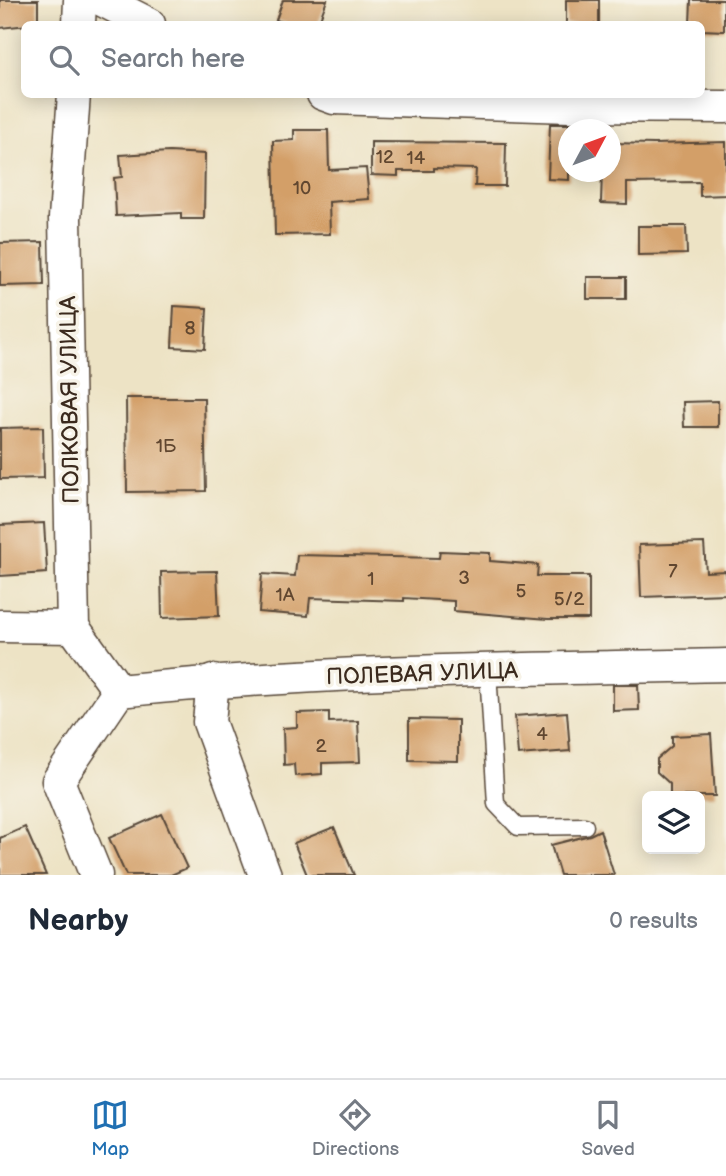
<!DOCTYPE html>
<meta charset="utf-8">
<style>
body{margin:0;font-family:"Balsamiq Sans",sans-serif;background:#f6f6f7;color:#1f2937}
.controls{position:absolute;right:21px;bottom:21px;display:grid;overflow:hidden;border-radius:10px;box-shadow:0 4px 18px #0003}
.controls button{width:63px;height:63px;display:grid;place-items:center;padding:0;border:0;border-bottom:2px solid #e0e1e3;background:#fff;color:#1f2937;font:35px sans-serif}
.compass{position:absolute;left:558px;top:119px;width:63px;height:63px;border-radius:50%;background:#fff;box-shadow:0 4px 18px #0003;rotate:49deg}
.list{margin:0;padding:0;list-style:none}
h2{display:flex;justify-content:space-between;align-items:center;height:91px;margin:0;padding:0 28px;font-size:30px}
h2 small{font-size:23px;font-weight:400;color:#747a83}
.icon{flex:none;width:38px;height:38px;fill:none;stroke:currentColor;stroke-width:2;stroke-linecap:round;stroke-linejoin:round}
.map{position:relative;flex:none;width:726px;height:875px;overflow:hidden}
.search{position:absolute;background:#fff;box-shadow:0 4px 18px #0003;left:21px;right:21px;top:21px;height:77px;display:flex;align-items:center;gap:18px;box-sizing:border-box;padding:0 24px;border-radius:10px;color:#747a83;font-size:26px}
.sheet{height:203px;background:#fff}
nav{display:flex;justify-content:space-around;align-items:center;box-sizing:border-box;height:98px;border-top:2px solid #e0e1e3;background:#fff;font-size:19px;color:#747a83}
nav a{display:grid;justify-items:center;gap:4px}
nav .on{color:#1f6fb2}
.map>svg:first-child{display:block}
.building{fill:#d39f67}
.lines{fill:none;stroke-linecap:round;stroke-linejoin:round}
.lane-casing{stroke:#564637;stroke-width:19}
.street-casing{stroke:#564637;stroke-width:35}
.lane{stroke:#fff;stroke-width:16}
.street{stroke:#fff;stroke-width:32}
.labels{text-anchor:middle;stroke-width:7;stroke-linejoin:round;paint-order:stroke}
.number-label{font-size:19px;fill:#614730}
.street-label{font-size:23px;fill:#3b2a1e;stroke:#f7f3e8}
</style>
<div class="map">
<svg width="726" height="875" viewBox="0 0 726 875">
<rect width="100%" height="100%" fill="#f7f3e8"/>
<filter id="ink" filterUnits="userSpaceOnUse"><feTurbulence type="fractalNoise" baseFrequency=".0143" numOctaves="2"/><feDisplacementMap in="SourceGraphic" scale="14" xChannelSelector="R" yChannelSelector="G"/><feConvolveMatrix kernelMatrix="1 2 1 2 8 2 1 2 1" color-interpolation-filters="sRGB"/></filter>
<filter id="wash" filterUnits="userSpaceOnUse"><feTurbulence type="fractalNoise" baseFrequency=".00686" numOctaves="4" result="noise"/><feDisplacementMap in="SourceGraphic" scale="28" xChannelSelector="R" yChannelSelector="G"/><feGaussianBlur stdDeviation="1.57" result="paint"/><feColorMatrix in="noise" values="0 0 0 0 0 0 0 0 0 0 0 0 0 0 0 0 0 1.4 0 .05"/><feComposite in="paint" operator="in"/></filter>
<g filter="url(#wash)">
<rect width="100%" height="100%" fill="#ede3c5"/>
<g id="blocks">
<g class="building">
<path d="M0,0h38v24l-38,4z"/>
<path d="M283,0h44l-9,24h-30l-12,-4z"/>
<rect x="566" y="0" width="33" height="24"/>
<path d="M691,0h33v31l-22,-1v-6h-12z"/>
<path d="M550,124h19v56l-21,-1z"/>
<path d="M294,130h34l1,40 37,-2 3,31 -40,3 1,32 -55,1 -2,-94 21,-1z"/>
<path d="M371,142l135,1 -1,43h-30l1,-17 -42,-1v3h-36v5l-27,-1z"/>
<path d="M726,142v53l-26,1v-14l-73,1v21l-26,-1 1,-31h9v-29l43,1z"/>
<path d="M169,152l36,2 -1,65h-23v-6l-65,3 -2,-38 8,-1 -2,-22z"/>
<path d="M638,226h48l1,28 -49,1z"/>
<path d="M43,242l1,43 -44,1v-43z"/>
<rect x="587" y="277" width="39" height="22"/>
<path d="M174,306l33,2 -2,41 -33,-2z"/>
<path d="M126,398h78l2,93 -79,1z"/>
<path d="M718,401v26h-34l-1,-25z"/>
<path d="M43,427l1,51 -44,1v-51z"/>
<path d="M44,523l3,50 -47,3v-51z"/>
<path d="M704,543l2,29 20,-1v23l-85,3 -2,-52z"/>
<path d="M440,551l50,2v8l48,4 -1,11h52v43h-41l-94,-8v-10l-50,-3v3l-94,-3 -2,18 -49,-4 3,-38 33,2 2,-21 142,3z"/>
<path d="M217,571l2,45 -57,2 -1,-46z"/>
<path d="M613,685h25l1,25 -26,1z"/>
<path d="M329,712v10l29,-1 2,41 -38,1v11l-27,2 -1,-12 -10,1 -1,-37 14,-1v-14z"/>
<path d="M567,712l3,39 -52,4 -3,-39z"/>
<path d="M409,719l49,1v41l-49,-1z"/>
<path d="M711,734l4,62h-45v-12l-13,-12v-13l15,-13v-10z"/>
<path d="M162,814l25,54 -16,7h-45l-17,-37z"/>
<path d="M25,827l21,48h-46v-37z"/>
<path d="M334,827l20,48h-47l-13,-32z"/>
<path d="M600,830l14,45h-54l-9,-30 39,-10z"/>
</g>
</g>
</g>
<g filter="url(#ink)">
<use href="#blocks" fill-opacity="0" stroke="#564637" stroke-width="2"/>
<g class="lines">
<g class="lane-casing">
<path id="lane" d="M488,670l8,134 22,23 67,-1"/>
</g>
<g class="street-casing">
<g id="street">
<path d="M102,0l47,24"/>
<path d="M79,24l1,-24"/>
<path d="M74,94l-9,124 8,409 46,64"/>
<path d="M323,94l11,4 235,8 157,1"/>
<path d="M0,626l73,1"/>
<path d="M213,681l-4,41 56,153"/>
<path d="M119,691c202,-21 405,-22 607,-26"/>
<path d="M96,875l-38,-94 61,-90"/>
</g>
</g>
<use href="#lane" class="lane"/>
<use href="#street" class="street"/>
</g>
</g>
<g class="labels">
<g class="number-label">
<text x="385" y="163">12</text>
<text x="416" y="164">14</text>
<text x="302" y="194">10</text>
<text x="190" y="334">8</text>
<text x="166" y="452">1Б</text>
<text x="673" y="577">7</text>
<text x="464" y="584">3</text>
<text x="371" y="585">1</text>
<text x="521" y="597">5</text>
<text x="285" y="601">1А</text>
<text x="569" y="605">5/2</text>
<text x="542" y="740">4</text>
<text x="321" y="752">2</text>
</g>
<g class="street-label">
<text transform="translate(69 400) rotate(-91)" y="8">ПОЛКОВАЯ УЛИЦА</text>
<text transform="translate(422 673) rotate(-2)" y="8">ПОЛЕВАЯ УЛИЦА</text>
</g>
</g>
</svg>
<div class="controls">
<button><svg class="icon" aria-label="layers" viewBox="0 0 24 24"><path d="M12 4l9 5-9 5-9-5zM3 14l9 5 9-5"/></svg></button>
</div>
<svg class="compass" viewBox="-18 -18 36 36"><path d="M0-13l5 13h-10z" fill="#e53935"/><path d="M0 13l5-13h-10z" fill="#747a83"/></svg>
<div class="search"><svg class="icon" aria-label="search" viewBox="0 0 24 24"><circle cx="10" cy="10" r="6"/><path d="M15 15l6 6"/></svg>Search here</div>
</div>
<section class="sheet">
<h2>Nearby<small>0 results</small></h2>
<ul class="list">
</ul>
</section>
<nav>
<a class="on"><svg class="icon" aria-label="map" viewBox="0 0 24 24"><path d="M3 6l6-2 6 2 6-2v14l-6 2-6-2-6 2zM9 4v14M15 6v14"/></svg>Map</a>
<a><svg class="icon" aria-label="directions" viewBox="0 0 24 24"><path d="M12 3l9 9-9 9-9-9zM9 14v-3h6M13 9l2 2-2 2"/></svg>Directions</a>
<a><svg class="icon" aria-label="saved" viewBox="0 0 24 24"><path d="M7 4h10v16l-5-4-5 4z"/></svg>Saved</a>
</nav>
